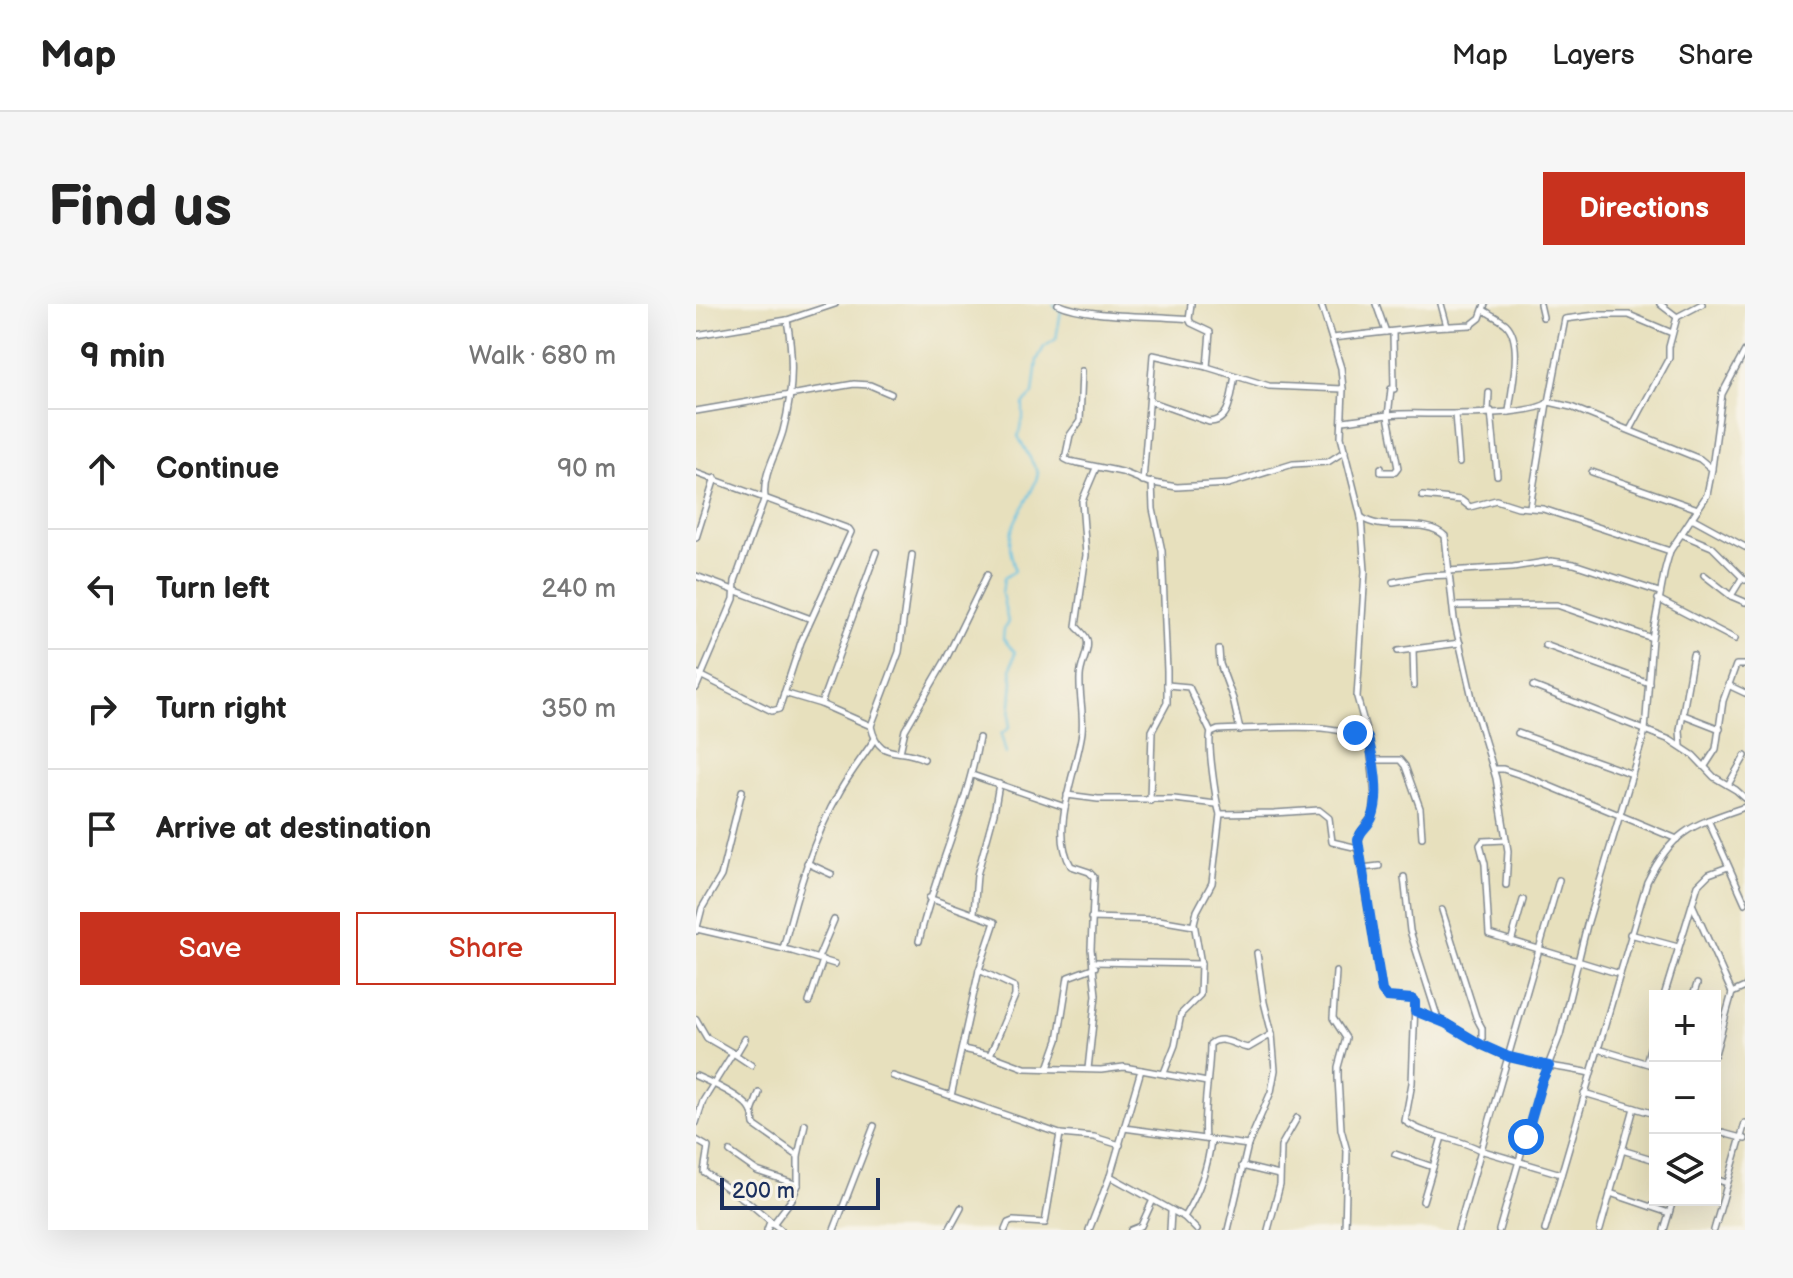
<!DOCTYPE html>
<meta charset="utf-8">
<style>
body{margin:0;font-family:"Balsamiq Sans",sans-serif;background:#f6f6f6;color:#222}
.controls{position:absolute;right:24px;bottom:24px;display:grid;overflow:hidden;border-radius:0px;box-shadow:0 8px 32px #0002}
.controls button{width:72px;height:72px;display:grid;place-items:center;padding:0;border:0;border-bottom:2px solid #e0e0e0;background:#fff;color:#222;font:40px sans-serif}
.scale{position:absolute;left:24px;bottom:20px;width:160px;box-sizing:border-box;padding-left:8px;border:4px solid #1b2f5e;border-top:0;font-size:22px;line-height:28px;white-space:nowrap;color:#1b2f5e;-webkit-text-stroke:6px #f7f3e8;paint-order:stroke}
.stop{position:absolute;width:24px;height:24px;margin:-18px;border:6px solid #1a73e8;border-radius:50%;background:#fff}
.stop.end{background:#1a73e8;border-color:#fff;box-shadow:0 2px 8px #0008}
.list{margin:0;padding:0;list-style:none}
h2{display:flex;justify-content:space-between;align-items:center;height:104px;margin:0;padding:0 32px;font-size:34px}
h2 small{font-size:26px;font-weight:400;color:#767676}
.list li{display:grid;grid-template-columns:52px 1fr auto;gap:24px;align-items:center;box-sizing:border-box;height:120px;padding:0 32px;border-top:2px solid #e0e0e0}
.list b{display:block;font-size:30px;white-space:nowrap}
.list em{font-size:26px;font-style:normal;color:#767676}
.actions{display:flex;gap:16px;padding:24px 32px}
.actions a{flex:1;padding:18px 0;border:2px solid #c8321e;border-radius:0px;text-align:center;font-size:28px;color:#c8321e}
.actions .main{background:#c8321e;color:#fff}
.icon{flex:none;width:44px;height:44px;fill:none;stroke:currentColor;stroke-width:2;stroke-linecap:round;stroke-linejoin:round}
.map{position:relative;flex:none;width:1049px;height:926px;overflow:hidden;border-radius:0px}
header{display:flex;align-items:center;gap:48px;box-sizing:border-box;height:112px;padding:0 40px;background:#fff;border-bottom:2px solid #e0e0e0}
header strong{font-size:38px}
nav{display:flex;gap:44px;margin-inline-start:auto;font-size:28px}
.intro{display:flex;align-items:center;justify-content:space-between;box-sizing:border-box;height:192px;padding:0 48px}
h1{margin:0;font-size:56px}
.button{padding:20px 36px;border-radius:0px;background:#c8321e;color:#fff;font-size:28px;font-weight:700}
main{display:flex;gap:48px;padding:0 48px}
aside{flex:1;background:#fff;border-radius:0px;box-shadow:0 8px 32px #0002}
.map>svg:first-child{display:block}
.lines{fill:none;stroke-linecap:round;stroke-linejoin:round}
.stream{stroke:#66c2e4;stroke-width:2}
.minor-casing{stroke:#81888e;stroke-width:8}
.minor{stroke:#fff;stroke-width:5}
.route{stroke:#1a73e8;stroke-width:10}
</style>
<header>
<strong>Map</strong>
<nav><a>Map</a><a>Layers</a><a>Share</a></nav>
</header>
<div class="intro"><h1>Find us</h1><a class="button">Directions</a></div>
<main>
<aside>
<h2>9 min<small>Walk · 680 m</small></h2>
<ul class="list">
<li><svg class="icon" aria-label="ahead" viewBox="0 0 24 24"><path d="M12 20V5M6 11l6-6 6 6"/></svg><div><b>Continue</b></div><em>90 m</em></li>
<li><svg class="icon" aria-label="left" viewBox="0 0 24 24"><path d="M17 20v-9H6M10 6l-5 5 5 5"/></svg><div><b>Turn left</b></div><em>240 m</em></li>
<li><svg class="icon" aria-label="right" viewBox="0 0 24 24"><path d="M7 20v-9h11M14 6l5 5-5 5"/></svg><div><b>Turn right</b></div><em>350 m</em></li>
<li><svg class="icon" aria-label="arrive" viewBox="0 0 24 24"><path d="M6 21V4h12l-3 4 3 4H6"/></svg><div><b>Arrive at destination</b></div></li>
</ul>
<div class="actions"><a class="main">Save</a><a>Share</a></div>
</aside>
<div class="map">
<svg width="1049" height="926" viewBox="0 0 1049 926">
<rect width="100%" height="100%" fill="#f7f3e8"/>
<filter id="ink" filterUnits="userSpaceOnUse"><feTurbulence type="fractalNoise" baseFrequency=".0125" numOctaves="2"/><feDisplacementMap in="SourceGraphic" scale="16" xChannelSelector="R" yChannelSelector="G"/><feConvolveMatrix kernelMatrix="1 2 1 2 8 2 1 2 1" color-interpolation-filters="sRGB"/></filter>
<filter id="wash" filterUnits="userSpaceOnUse"><feTurbulence type="fractalNoise" baseFrequency=".006" numOctaves="4" result="noise"/><feDisplacementMap in="SourceGraphic" scale="32" xChannelSelector="R" yChannelSelector="G"/><feGaussianBlur stdDeviation="1.8" result="paint"/><feColorMatrix in="noise" values="0 0 0 0 0 0 0 0 0 0 0 0 0 0 0 0 0 1.4 0 .05"/><feComposite in="paint" operator="in"/></filter>
<g filter="url(#wash)">
<rect width="100%" height="100%" fill="#e7e0bd"/>
<g class="lines">
<path class="stream" d="M310,450l-5,-20 8,-6 4,-47 -2,-12 4,-17 -12,-13 1,-10 4,-7 -6,-28 2,-16 11,-7c-1,-8 -5,-17 -5,-25 -1,-28 23,-47 28,-73l-20,-37 5,-17v-15l10,-10 4,-34 7,-13 12,-8 5,-28 -8,-7"/>
</g>
</g>
<g filter="url(#ink)">
<g class="lines">
<g class="minor-casing">
<g id="minor">
<path d="M362,0c30,14 96,11 131,15l2,4 19,9 -3,35"/>
<path d="M625,0l20,64 2,21 -2,48 20,80 4,54 -8,126 13,47 5,54 -2,17 -13,18 -2,15 24,143 5,6 25,2 3,3 -3,81 -7,38c21,16 52,16 75,29l81,24"/>
<path d="M680,0l10,28"/>
<path d="M745,0l6,22"/>
<path d="M844,0l3,13"/>
<path d="M788,6c7,5 16,9 22,14 18,18 5,65 3,88"/>
<path d="M981,13l25,-13"/>
<path d="M493,15l2,-15"/>
<path d="M0,31l91,-15 48,-16"/>
<path d="M636,34l98,-11 41,-2 9,-7 5,-14"/>
<path d="M386,67l-2,50 -10,14 -5,24 4,2 53,11 25,10 30,5 51,-3 65,-20 35,-2 17,-11"/>
<path d="M454,97l59,21c22,0 22,-28 26,-46"/>
<path d="M853,98l16,-83 31,-4h33l43,18"/>
<path d="M0,107l158,-27 16,1 21,9"/>
<path d="M792,107l1,-18"/>
<path d="M795,107l6,64"/>
<path d="M759,110l4,49"/>
<path d="M647,117c19,-2 38,-6 57,-7 29,-1 130,4 149,-12l22,5 129,52 12,10 -5,26 -37,56 -5,18 -13,69 -7,93 -58,194 -27,110 -18,46 -43,149"/>
<path d="M934,126l39,-72v-11l8,-30 -17,-13"/>
<path d="M685,164v4h14l3,-4 -10,-52 3,-27h3l-1,-57"/>
<path d="M1016,164l10,-74 23,-43"/>
<path d="M896,168l106,37"/>
<path d="M0,169l153,56 2,3 -50,110 -22,67 -7,2 -76,-38"/>
<path d="M447,177l10,-126 54,12 62,19 74,3"/>
<path d="M726,192l39,4 9,7 26,-7 22,7 25,2 127,42"/>
<path d="M834,203l17,-104"/>
<path d="M665,213c22,17 63,-1 84,19l9,83 19,83 23,76 12,73 -2,34"/>
<path d="M996,214l53,29"/>
<path d="M985,230l31,13 33,33"/>
<path d="M0,234l19,-60"/>
<path d="M752,267l65,-4 38,-6 23,3 85,28"/>
<path d="M1008,271l27,21 14,6"/>
<path d="M0,272l115,43"/>
<path d="M697,278l32,-6 24,-1"/>
<path d="M1035,292l11,-18"/>
<path d="M962,295l77,40"/>
<path d="M757,302l104,-1 95,33"/>
<path d="M849,341l104,38"/>
<path d="M717,345l1,37"/>
<path d="M523,346l1,14 13,35 7,31"/>
<path d="M702,347l62,-8"/>
<path d="M471,381l22,2 22,46"/>
<path d="M1032,381l17,8"/>
<path d="M837,382l137,54 23,15 21,22 22,13 9,8"/>
<path d="M0,384l38,-89 1,-18 30,-84c-3,-22 12,-44 18,-66 10,-37 11,-73 4,-111"/>
<path d="M88,389l37,11 50,22c8,36 27,20 53,33"/>
<path d="M125,400l55,-152"/>
<path d="M988,411l36,14"/>
<path d="M175,422l28,-74 13,-97"/>
<path d="M822,429l114,41"/>
<path d="M985,442l-1,-16 13,-75"/>
<path d="M204,448l5,-22 40,-69 42,-86"/>
<path d="M676,456h28l5,6 15,42 2,29"/>
<path d="M1009,462l11,-17 7,-48 13,-36h9"/>
<path d="M798,465h9l27,9 147,61"/>
<path d="M276,471l93,32"/>
<path d="M1032,481l17,-29"/>
<path d="M371,491l31,4h76l42,5"/>
<path d="M454,497l2,-70 15,-28v-32l-5,-120 -9,-42 -1,-27"/>
<path d="M524,510c-4,-11 -13,-72 -9,-81l7,-3c33,0 121,-11 144,10l6,-2"/>
<path d="M1012,516l37,83"/>
<path d="M810,536l-23,1 -3,4 5,19 4,70 131,40"/>
<path d="M111,559l24,11"/>
<path d="M666,564l17,-2"/>
<path d="M708,573l6,54 28,88c24,12 46,30 72,38 25,9 54,10 80,16"/>
<path d="M233,594l66,24 -16,48 -28,126 109,38 34,3 26,8"/>
<path d="M997,602l39,87"/>
<path d="M746,606l34,107 6,11v17"/>
<path d="M278,609l3,-38 17,-62 5,-29"/>
<path d="M395,614l68,2 35,6"/>
<path d="M1,625l95,22 43,13"/>
<path d="M0,627l6,-23 19,-32 21,-85"/>
<path d="M934,630l48,13"/>
<path d="M223,637c16,-69 48,-133 60,-203"/>
<path d="M815,638l12,-42"/>
<path d="M87,645c14,-55 29,-109 57,-158 10,-18 23,-34 34,-51"/>
<path d="M122,654l16,-38"/>
<path d="M397,658l108,2 -7,-41 3,-12 15,-28 8,-69 54,-1 45,-3 10,8 3,24 26,6"/>
<path d="M283,666l36,17v9l-25,59"/>
<path d="M640,668l-3,46 13,20 -8,29v11l3,51 6,22 -2,79"/>
<path d="M968,692l34,-111 11,-11 19,-7"/>
<path d="M997,692l4,-12"/>
<path d="M113,698l14,-42"/>
<path d="M719,707l21,8"/>
<path d="M0,715l11,19 26,15 -30,48 -7,22"/>
<path d="M267,745l27,6 35,13 76,2 23,-3 17,3 -31,106 -21,54"/>
<path d="M902,745l57,17"/>
<path d="M37,749l18,12"/>
<path d="M40,750l9,-15"/>
<path d="M1019,750l17,-61 13,-6"/>
<path d="M950,759l9,-33"/>
<path d="M352,764l10,-28 10,-63 27,-10"/>
<path d="M392,765l8,-74 -5,-46 3,-72 -5,-5 -18,-6c-22,-37 6,-95 11,-134 2,-19 -3,-36 -2,-55 0,-12 10,-27 7,-37 -1,-5 -8,-10 -11,-14l10,-71 -4,-54 14,-33"/>
<path d="M445,766l66,12"/>
<path d="M468,769l11,-28 6,-31 19,-19 1,-31"/>
<path d="M0,772c14,6 50,22 56,36 2,4 1,9 2,13l44,31"/>
<path d="M197,772l58,20"/>
<path d="M888,789l71,21"/>
<path d="M56,808l7,-19"/>
<path d="M428,824l124,17"/>
<path d="M1019,827l30,8"/>
<path d="M509,835c-3,-32 5,-63 5,-95 13,-10 25,2 38,4l24,-14 -8,-32 -7,-49"/>
<path d="M0,836l12,7 -4,25 44,30 33,28"/>
<path d="M926,846l33,10"/>
<path d="M34,848l27,19 41,14"/>
<path d="M699,850l38,13"/>
<path d="M546,862l37,9"/>
<path d="M414,872l74,41 13,13"/>
<path d="M1019,875l12,4"/>
<path d="M914,889l59,20"/>
<path d="M727,897l19,-64"/>
<path d="M488,913c15,-25 24,-48 27,-77"/>
<path d="M77,920l19,-25 6,-14v-29l7,-32"/>
<path d="M71,926l3,-8"/>
<path d="M138,926l40,-104"/>
<path d="M253,926l12,-22"/>
<path d="M309,926l3,-7 5,-2 32,2 15,-89"/>
<path d="M435,926l10,-4 11,-24"/>
<path d="M474,926l1,-18"/>
<path d="M532,926l20,-85 23,-53 4,-22 -3,-36"/>
<path d="M572,926l12,-45 1,-39 16,-28"/>
<path d="M762,926l101,-350"/>
<path d="M849,926l102,-348c26,-53 46,-57 98,-75"/>
<path d="M904,926l34,-122"/>
<path d="M968,926l9,-30"/>
<path d="M1018,926l31,-107"/>
</g>
</g>
<use href="#minor" class="minor"/>
</g>
</g>
<g class="lines" filter="url(#ink)">
<path class="route" d="M659,429l7,7 6,-2c6,21 13,59 4,80 -4,9 -12,12 -14,22l24,151 5,6 25,2 3,3v9l30,12 37,22 27,12 40,9 -7,15 -16,56"/>
</g>
</svg>
<div class="controls">
<button>+</button>
<button>−</button>
<button><svg class="icon" aria-label="layers" viewBox="0 0 24 24"><path d="M12 4l9 5-9 5-9-5zM3 14l9 5 9-5"/></svg></button>
</div>
<div class="scale">200 m</div>
<div class="stop" style="left:830px;top:833px"></div>
<div class="stop end" style="left:659px;top:429px"></div>
</div>
</main>
